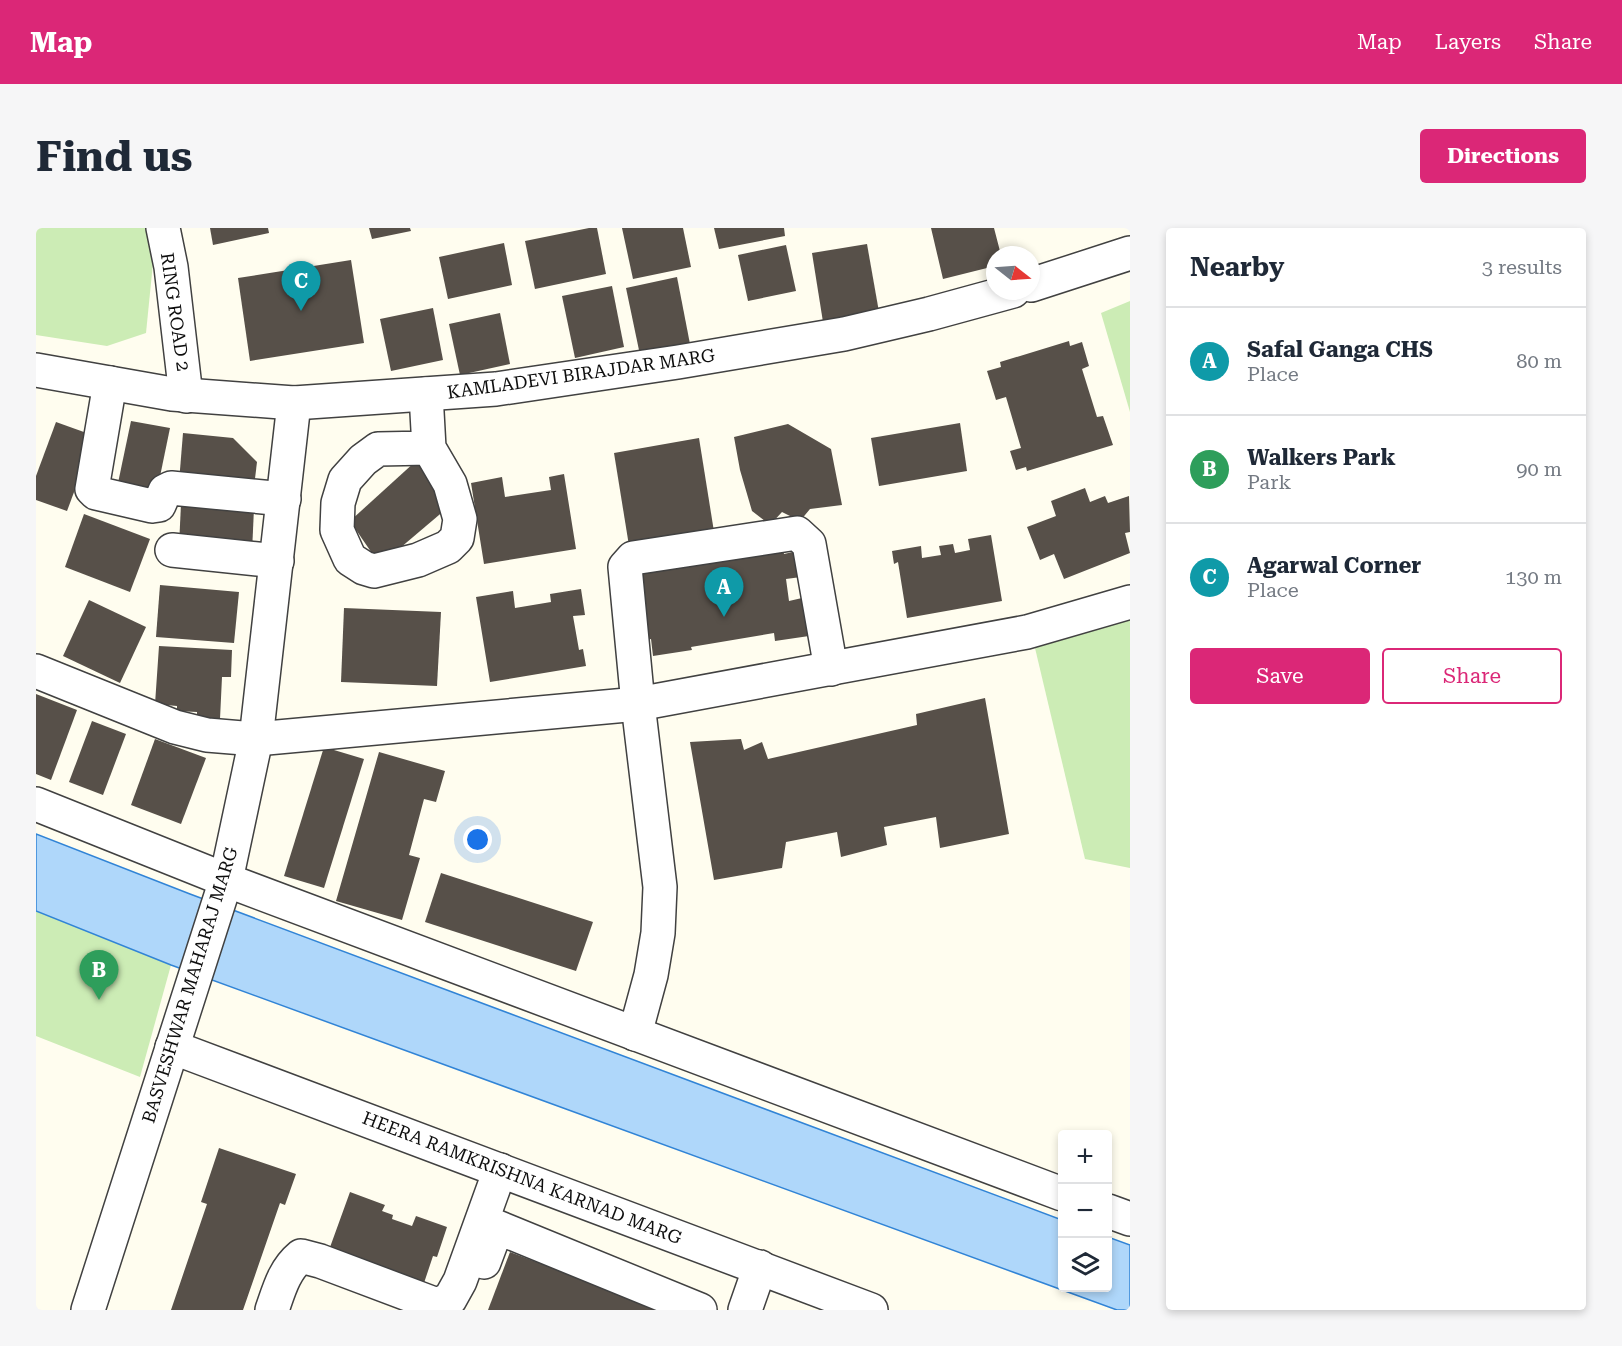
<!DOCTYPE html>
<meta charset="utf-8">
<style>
body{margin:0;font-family:"Roboto Serif",serif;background:#f6f6f7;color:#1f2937}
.controls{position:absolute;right:18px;bottom:18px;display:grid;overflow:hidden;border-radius:6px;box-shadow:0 3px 9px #0003}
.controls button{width:54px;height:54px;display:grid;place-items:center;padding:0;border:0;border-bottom:2px solid #e0e1e3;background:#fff;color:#1f2937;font:30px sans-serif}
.compass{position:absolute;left:950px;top:18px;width:54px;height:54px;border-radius:50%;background:#fff;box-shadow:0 3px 9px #0003;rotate:107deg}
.you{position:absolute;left:442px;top:612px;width:21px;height:21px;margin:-15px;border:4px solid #fff;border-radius:50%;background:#1a73e8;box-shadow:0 0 0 9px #1a73e833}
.badge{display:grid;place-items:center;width:39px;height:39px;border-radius:50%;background:#db2777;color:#fff;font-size:20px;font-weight:700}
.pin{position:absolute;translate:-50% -50px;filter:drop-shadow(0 2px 3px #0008)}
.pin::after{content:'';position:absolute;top:32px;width:21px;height:18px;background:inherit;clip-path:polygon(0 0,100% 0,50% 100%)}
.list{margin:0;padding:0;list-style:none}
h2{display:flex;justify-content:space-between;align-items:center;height:78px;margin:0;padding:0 24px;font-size:26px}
h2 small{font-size:20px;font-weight:400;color:#747a83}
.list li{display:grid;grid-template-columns:39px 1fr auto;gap:18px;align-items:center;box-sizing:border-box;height:108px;padding:0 24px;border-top:2px solid #e0e1e3}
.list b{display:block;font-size:22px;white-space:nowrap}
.list p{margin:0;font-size:20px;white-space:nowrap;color:#747a83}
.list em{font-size:20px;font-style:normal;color:#747a83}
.actions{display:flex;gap:12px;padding:18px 24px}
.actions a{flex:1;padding:14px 0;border:2px solid #db2777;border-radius:6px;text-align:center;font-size:21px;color:#db2777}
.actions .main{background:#db2777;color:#fff}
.icon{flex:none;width:33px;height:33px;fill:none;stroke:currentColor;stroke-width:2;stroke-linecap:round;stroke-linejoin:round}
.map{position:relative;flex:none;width:1094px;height:1082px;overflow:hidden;border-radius:6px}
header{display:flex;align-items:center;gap:36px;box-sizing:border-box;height:84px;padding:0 30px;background:#db2777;color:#fff}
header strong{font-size:28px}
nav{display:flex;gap:33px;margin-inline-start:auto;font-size:21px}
.intro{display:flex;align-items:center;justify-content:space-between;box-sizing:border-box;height:144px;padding:0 36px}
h1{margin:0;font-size:42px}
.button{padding:15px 27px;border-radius:6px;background:#db2777;color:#fff;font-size:21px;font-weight:700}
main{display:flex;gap:36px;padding:0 36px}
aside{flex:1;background:#fff;border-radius:6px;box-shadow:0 3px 9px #0003}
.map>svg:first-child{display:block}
.green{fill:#ccecb5}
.water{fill:#afd7fa;stroke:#3184d6;stroke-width:1.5}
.building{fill:#575049}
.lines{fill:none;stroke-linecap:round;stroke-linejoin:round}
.minor-casing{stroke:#414141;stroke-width:36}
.minor{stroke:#fff;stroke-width:33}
.labels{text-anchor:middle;stroke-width:6;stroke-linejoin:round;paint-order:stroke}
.street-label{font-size:18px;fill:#0e0e0e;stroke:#fff}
</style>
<header>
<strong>Map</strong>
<nav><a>Map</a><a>Layers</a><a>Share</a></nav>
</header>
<div class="intro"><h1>Find us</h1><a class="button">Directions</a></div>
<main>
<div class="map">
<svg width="1094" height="1082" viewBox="0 0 1094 1082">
<rect width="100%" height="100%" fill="#fffdef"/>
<g class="green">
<path d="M0,0h110l7,35 -7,70 -39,13 -71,-11z"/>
<path d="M1094,73v111l-29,-99z"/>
<path d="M1094,392v248l-45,-9 -50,-211z"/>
<path d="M0,683l135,54 -31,112 -104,-41z"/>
</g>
<path class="water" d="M0,606l154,60 872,326v68h46v-51l22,8v65h-13l-946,-345 -135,-54z"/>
<g class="building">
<path d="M174,0h58l1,5 -56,12z"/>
<path d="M333,0h41l1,3 -39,8z"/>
<path d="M553,0h8l9,46 -71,15 -10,-48z"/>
<path d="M586,0h61l8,39 -58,12z"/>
<path d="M678,0h70l1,8 -66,13z"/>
<path d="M895,0h63l7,27h-6v11l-52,13z"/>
<path d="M468,15l8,42 -64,14 -9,-42z"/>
<path d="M831,16l12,68 -56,10 -11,-69z"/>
<path d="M750,17l10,46 -48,10 -10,-46z"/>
<path d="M315,32l13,83 -114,18 -12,-83z"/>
<path d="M641,49l13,67 -50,11 -14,-67z"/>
<path d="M576,58l12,61 -49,11 -13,-62z"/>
<path d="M397,80l10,52 -52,11 -11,-52z"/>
<path d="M464,85l10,51 -50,11 -11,-51z"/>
<path d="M1033,113l1,5 12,-4 7,24 -7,3 15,48 6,-1 10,29 -86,26 -1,-4 -10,3 -6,-19 11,-3 -15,-51 -10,3 -9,-29 14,-4 -1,-5z"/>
<path d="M95,193l39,7 -13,63 -39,-8z"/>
<path d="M20,194l39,14 -28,75 -31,-11v-24z"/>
<path d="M924,195l7,48 -88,15 -8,-48z"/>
<path d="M752,196l43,25 11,56 -32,4 -10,12 -18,-9 -12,13 -18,-14 -12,-41 -6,-33z"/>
<path d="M147,205l50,5 24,24 -3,25 -75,-5z"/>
<path d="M663,210l16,100 -85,14 -16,-99z"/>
<path d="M380,233l36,43 -72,61 -30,-44z"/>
<path d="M528,246l12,75 -92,15 -13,-81 31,-6 3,20 46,-7 -2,-13z"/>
<path d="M1049,260l5,14 15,-6 3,7 21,-7 1,36 -5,1 5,20 -66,26 -10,-25 -14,6 -13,-33 29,-11 -5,-15z"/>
<path d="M145,276l73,4 -2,44 -73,-6z"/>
<path d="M48,286l66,25 -20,53 -65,-25z"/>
<path d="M955,307l11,66 -95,17 -9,-56 -4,2 -2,-13 29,-5 1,12 19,-3 -2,-9 14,-2 2,9 15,-3 -2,-11z"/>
<path d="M746,317l2,9 13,-3 4,26 -15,2 3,22 13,-3 7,38 -34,5 -1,-8 -83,14 1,3 -39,6 -2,-17 -4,1 -12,-75z"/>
<path d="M124,357l79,7 -5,51 -78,-6z"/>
<path d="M545,361l4,26 -12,1 6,34 4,-1 3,17 -96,16 -14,-85 37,-6 2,17 36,-6 -1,-8z"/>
<path d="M53,372l57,27 -26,56 -57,-27z"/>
<path d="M308,380l97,4 -4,74 -96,-4z"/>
<path d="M123,418l73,4 -1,27h-9l-2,42 -23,-1v-6l-20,-1v-5l-22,-2z"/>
<path d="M0,466l41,16 -26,70 -15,-6z"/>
<path d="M949,470l24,136 -69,14 -4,-31 -52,10 3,18 -46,12 -4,-25 -51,10 -4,26 -68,12 -24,-138 51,-3 3,11 18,-8 6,17 149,-34 -1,-11z"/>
<path d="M56,493l34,13 -23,61 -34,-13z"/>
<path d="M119,511l51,19 -25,66 -50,-19z"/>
<path d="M288,519l40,12 -40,129 -40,-12z"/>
<path d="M343,524l66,19 -9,31 -12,-3 -15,56 11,3 -18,62 -66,-19z"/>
<path d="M405,645l152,49 -17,49 -151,-49z"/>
<path d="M183,920l77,26 -11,31 -5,-2 -37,107h-72l36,-106 -6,-2z"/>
<path d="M314,964l35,13 -3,6 11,4 -1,4 20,7 4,-10 31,11 -10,30 -4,-1 -9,27 -95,-33z"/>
<path d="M474,1024l154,58h-176z"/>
</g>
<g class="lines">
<g class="minor-casing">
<g id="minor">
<path d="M127,0l8,39 15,129"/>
<path d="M995,57l99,-32"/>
<path d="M0,142l136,24 122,9 202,-14 182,-27 166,-28 85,-20 84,-23"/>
<path d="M74,155l-18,106 4,4 56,13 7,-1 6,-14 6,-3 113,11"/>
<path d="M390,166l3,54 21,36 10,35 -3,19 -9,9 -30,13 -44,11 -10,-3 -14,-9 -13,-29 1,-27 7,-23 18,-20 15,-11 51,-1"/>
<path d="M136,322l105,11"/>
<path d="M0,443l139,56 32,8 49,4 382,-35 389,-72 103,-30"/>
<path d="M0,576l190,76 836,314"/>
<path d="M599,806l16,-59 7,-42 2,-46 -22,-183 -13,-137 8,-9 164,-25 12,11 22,125"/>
<path d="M136,819l699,263"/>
<path d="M1072,983l22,8"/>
<path d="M448,1034l13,-35 203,83"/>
<path d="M52,1082l138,-430 30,-141 38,-336"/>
<path d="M236,1082c7,-20 12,-40 29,-54l19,5 117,44 13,-6 10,-18 40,-111"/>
<path d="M709,1082l15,-43"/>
</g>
</g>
<use href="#minor" class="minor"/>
</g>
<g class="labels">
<g class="street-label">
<text transform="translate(139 84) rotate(82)" y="6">RING ROAD 2</text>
<text transform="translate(545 146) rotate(-8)" y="6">KAMLADEVI BIRAJDAR MARG</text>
<text transform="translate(154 757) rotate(-73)" y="6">BASVESHWAR MAHARAJ MARG</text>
<text transform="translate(486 950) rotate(21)" y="6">HEERA RAMKRISHNA KARNAD MARG</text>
</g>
</g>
</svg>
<div class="controls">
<button>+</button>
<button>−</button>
<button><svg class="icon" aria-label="layers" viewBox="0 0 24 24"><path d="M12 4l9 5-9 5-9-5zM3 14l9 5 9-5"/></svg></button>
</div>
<svg class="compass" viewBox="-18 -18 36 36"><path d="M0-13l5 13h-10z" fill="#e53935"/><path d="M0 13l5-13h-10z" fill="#747a83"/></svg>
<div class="you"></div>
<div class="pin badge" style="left:688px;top:389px;background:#0f9aa8">A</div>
<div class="pin badge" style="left:63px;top:772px;background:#2e9e5b">B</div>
<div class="pin badge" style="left:265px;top:83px;background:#0f9aa8">C</div>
</div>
<aside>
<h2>Nearby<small>3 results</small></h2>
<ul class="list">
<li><span class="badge" style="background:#0f9aa8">A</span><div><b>Safal Ganga CHS</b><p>Place</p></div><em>80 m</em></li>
<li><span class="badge" style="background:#2e9e5b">B</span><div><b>Walkers Park</b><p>Park</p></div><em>90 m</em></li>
<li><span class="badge" style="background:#0f9aa8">C</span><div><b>Agarwal Corner</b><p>Place</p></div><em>130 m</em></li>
</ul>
<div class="actions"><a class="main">Save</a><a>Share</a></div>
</aside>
</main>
